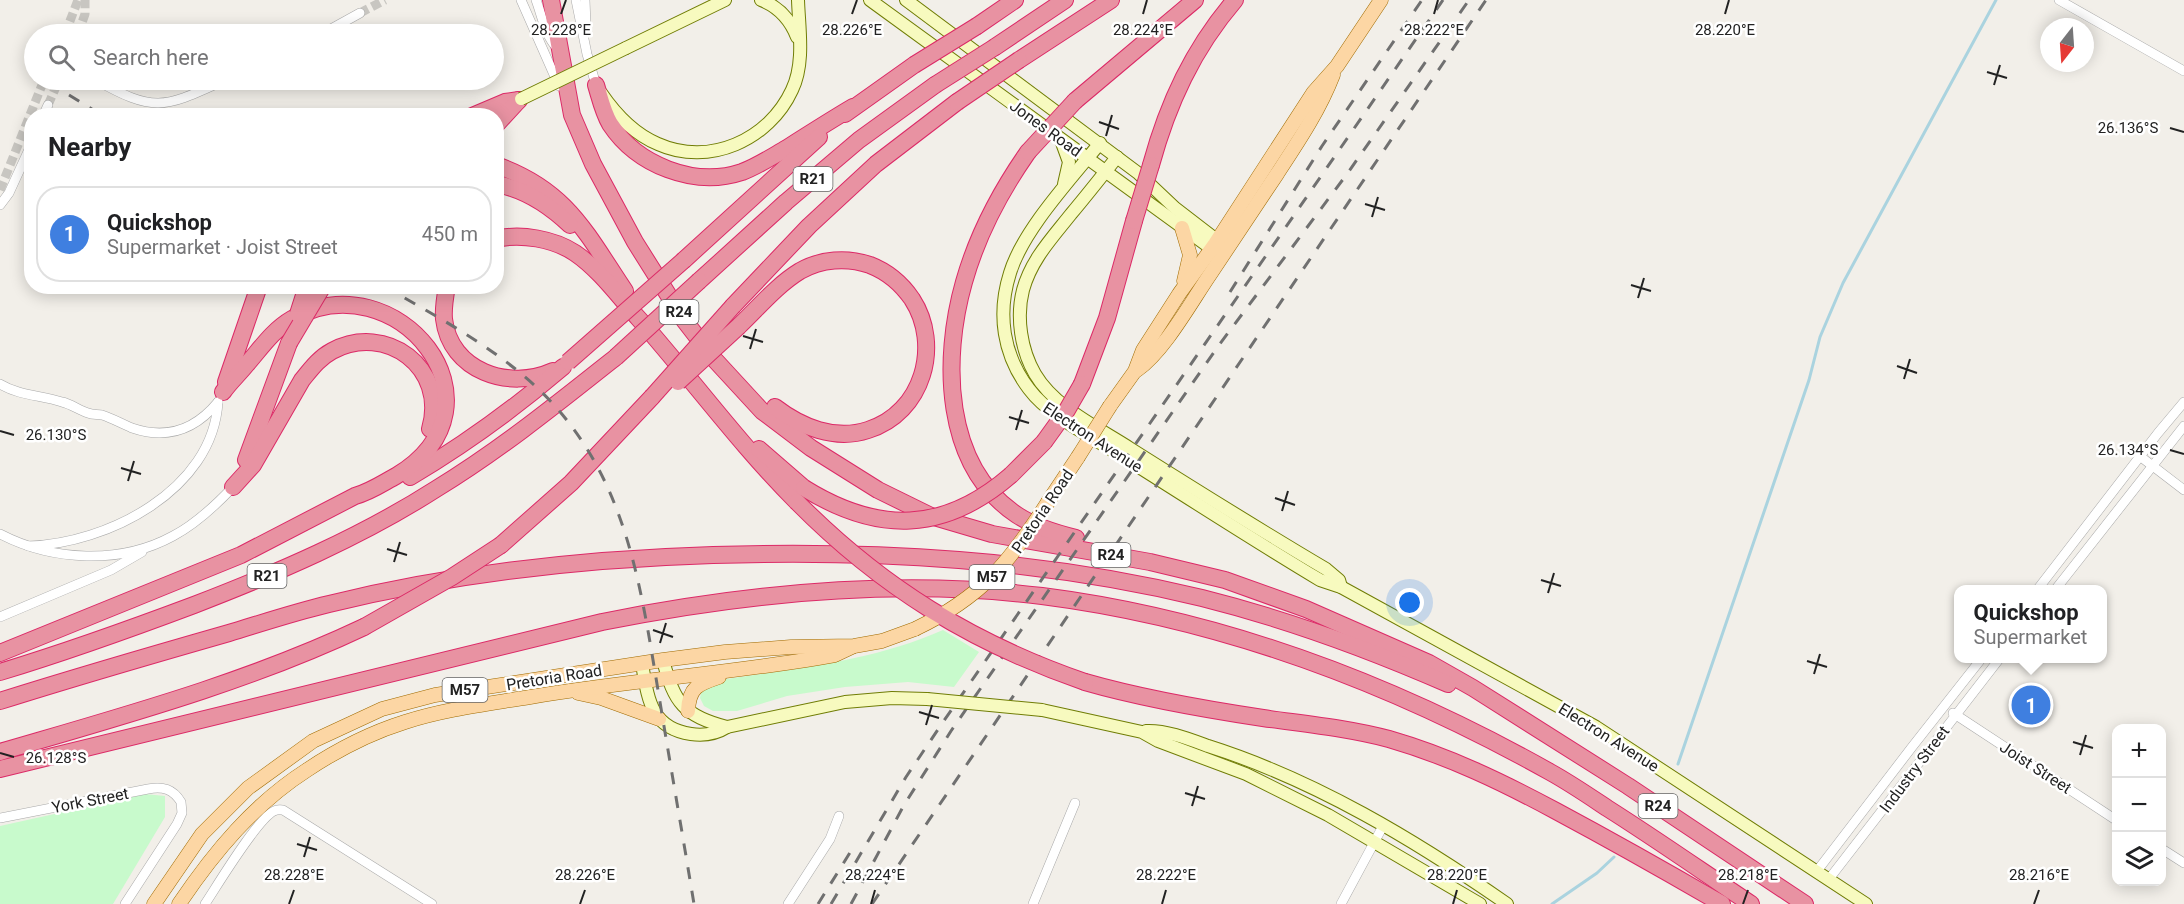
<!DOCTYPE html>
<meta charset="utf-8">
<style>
body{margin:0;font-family:Roboto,sans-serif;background:#f2f2f2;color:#202124}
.controls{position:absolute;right:18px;bottom:18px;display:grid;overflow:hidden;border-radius:12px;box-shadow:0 3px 15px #0003}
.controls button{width:54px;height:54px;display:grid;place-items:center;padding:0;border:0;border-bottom:2px solid #e0e0e0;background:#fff;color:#202124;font:30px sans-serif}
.compass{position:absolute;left:2040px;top:18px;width:54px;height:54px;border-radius:50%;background:#fff;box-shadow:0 3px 15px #0003;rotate:197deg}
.you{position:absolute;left:1410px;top:603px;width:21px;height:21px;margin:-15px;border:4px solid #fff;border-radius:50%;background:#1a73e8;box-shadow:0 0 0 9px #1a73e833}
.badge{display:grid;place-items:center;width:39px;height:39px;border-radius:50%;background:#b45309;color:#fff;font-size:20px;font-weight:700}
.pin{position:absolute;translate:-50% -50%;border:3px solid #fff;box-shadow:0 2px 6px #0006}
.popup{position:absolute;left:1954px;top:585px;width:153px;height:78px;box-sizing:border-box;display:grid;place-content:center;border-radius:12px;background:#fff;filter:drop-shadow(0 2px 4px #0005);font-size:20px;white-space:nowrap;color:#757577}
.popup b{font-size:22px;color:#202124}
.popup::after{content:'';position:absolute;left:50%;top:100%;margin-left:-12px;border:12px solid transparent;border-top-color:#fff}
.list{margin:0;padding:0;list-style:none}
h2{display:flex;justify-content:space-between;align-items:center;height:78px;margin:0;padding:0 24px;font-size:26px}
h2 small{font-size:20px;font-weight:400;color:#757577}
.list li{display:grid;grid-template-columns:39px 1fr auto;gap:18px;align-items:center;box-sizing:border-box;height:96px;margin:0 12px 12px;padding:0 12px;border:2px solid #e0e0e0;border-radius:24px}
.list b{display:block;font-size:22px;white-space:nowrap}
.list p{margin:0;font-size:20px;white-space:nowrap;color:#757577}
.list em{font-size:20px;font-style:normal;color:#757577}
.icon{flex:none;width:33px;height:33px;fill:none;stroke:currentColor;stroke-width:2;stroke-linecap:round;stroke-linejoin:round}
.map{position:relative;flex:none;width:2184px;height:904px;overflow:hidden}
.search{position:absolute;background:#fff;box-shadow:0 3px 15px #0003;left:24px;top:24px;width:480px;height:66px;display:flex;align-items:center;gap:15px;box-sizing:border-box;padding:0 21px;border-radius:33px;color:#757577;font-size:22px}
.panel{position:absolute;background:#fff;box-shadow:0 3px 15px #0003;left:24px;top:108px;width:480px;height:186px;border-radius:24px}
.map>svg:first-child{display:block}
.park{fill:#c8facc}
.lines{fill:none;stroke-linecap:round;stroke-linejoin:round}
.stream{stroke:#aad3df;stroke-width:3}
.street-tunnel{stroke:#c8c6c1;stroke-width:9;stroke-dasharray:9 4.5;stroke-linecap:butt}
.street-casing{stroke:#a9a9a9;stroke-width:10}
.secondary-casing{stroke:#707d05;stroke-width:14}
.primary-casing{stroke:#a06b00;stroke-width:15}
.highway-casing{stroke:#dc2a67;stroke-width:18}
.street{stroke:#fff;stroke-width:9}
.secondary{stroke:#f7fabf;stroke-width:12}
.primary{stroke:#fcd6a4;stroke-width:14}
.highway{stroke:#e892a2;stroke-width:16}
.rail{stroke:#707070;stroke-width:3;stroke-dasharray:12 12;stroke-linecap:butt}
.secondary-bridge-casing{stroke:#707d05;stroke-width:14;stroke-linecap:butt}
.primary-bridge-casing{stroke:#a06b00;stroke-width:15;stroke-linecap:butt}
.highway-bridge-casing{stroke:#dc2a67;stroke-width:18;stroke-linecap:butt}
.secondary-bridge{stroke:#f7fabf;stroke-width:12}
.primary-bridge{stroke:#fcd6a4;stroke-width:14}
.highway-bridge{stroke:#e892a2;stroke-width:16}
.ticks{fill:none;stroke:#222;stroke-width:2}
.labels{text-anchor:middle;stroke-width:5;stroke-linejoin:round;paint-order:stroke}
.shield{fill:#fff;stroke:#646464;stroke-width:1.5}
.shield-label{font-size:15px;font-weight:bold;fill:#222}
.street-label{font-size:16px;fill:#222;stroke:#fff}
.ticks-label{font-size:15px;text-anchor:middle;fill:#222;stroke:#fff;stroke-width:5;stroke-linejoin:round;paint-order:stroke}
</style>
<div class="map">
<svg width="2184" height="904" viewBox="0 0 2184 904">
<rect width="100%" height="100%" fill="#f2efe9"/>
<g class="park">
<path d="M943,630l36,22 -25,35 -46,-5 -63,5 -58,9 -50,15h-24l-9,-5 -4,-8 2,-10 11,-7c78,-12 158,-19 230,-51z"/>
<path d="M145,794l20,2v21l-52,87h-113v-78z"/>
</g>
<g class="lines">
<g class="stream">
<path d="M1678,764l131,-384 11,-43 23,-54 153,-283"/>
<path d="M1552,904l45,-31 17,-16"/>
</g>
<g class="street-tunnel">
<path d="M360,13l25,-13"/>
<path d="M65,34l13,-34"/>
<path d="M78,34l7,-20v-14"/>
<path d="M48,105l11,-25"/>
<path d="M0,190l44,-110"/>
</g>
<g class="street-casing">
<g id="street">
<path d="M521,0l38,86"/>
<path d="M536,0c6,16 9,35 21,48"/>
<path d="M576,0l11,54 9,31"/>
<path d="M585,0l1,25"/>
<path d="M2059,0l125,71"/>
<path d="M322,34l38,-21"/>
<path d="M96,80c60,34 69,27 129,0"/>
<path d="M43,116l5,-11"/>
<path d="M0,205l9,-12 23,-50"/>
<path d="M0,384c20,12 41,11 62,18 9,2 17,8 26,11 5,2 9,1 14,2 10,3 20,9 30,13 35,12 63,2 86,-26"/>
<path d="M2141,457l43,33"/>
<path d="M0,534c52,27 120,31 173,2 23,-12 42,-30 60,-49"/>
<path d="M28,546c79,-2 185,-56 190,-144"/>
<path d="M2037,590l121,-157 26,-31"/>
<path d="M2055,590l129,-164"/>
<path d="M0,617l111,-47 31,-18"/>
<path d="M1953,713l163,107"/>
<path d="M0,818l148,-29c15,-3 25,0 33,13l1,11 -5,11 -52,80"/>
<path d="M2162,849l22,14"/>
<path d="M1817,871l95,-124 70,-89"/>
<path d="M1829,879l171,-221"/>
<path d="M205,904c12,-18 52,-85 69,-93 4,-2 5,-1 9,-1l149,94"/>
<path d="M788,904l42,-65 9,-23"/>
<path d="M1033,904l42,-101"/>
<path d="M1341,904l42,-78"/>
</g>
</g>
<g class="secondary-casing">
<g id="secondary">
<path d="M761,0c18,7 29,19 36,37"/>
<path d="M870,0l349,254"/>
<path d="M906,0l232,173 37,35 48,37"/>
<path d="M626,48l99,-48"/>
<path d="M601,93c15,22 33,41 57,51 51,23 111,-4 134,-54 13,-27 7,-61 6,-90"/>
<path d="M1061,140l8,22 -5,22"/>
<path d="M1100,143c-29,36 -77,87 -90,130 -13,41 -7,82 19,116 20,27 63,48 91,66 67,42 133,85 200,125l21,7 255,140 270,177"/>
<path d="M1117,157c-15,19 -30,38 -46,57 -19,24 -40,46 -48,76 -7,27 -2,60 12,84 20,34 64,54 96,75 65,41 129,81 195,120l13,11 2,7"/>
<path d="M663,660c11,43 21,56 64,67"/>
<path d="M642,664c6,34 8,64 49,70 14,2 25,0 36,-7l118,-25 47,-4 35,1"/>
<path d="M1042,710l100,22 16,9 88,33 82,41 152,89"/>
<path d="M1146,731c20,-1 43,8 62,15 107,34 207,94 299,158"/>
</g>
</g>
<g class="primary-casing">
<g id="primary">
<path d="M1182,228l8,27 -6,26"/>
<path d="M1137,370c28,-20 54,-68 74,-97 22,-33 44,-66 66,-99 21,-32 42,-63 56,-99"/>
<path d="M1110,406l25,-35 8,-21 36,-56 36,-50 98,-151 24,-27 44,-66"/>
<path d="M1048,502l30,-45"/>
<path d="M578,693l23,5 58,21"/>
<path d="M688,711c1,-24 10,-27 31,-34"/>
<path d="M154,904l48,-70 46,-46 65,-47 69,-32 53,-14 228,-35 62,-8 66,-5 63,-1 28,-5 33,-12"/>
<path d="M179,904c35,-52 75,-100 128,-134 30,-20 63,-37 98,-48 40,-13 83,-18 125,-25 95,-16 192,-23 288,-39l17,-3 17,-8"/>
</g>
</g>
<g class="highway-casing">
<g id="highway">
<path d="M551,0l21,115 21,49 42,78 49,78 31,40 47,51 49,37 67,42 53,26 61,18 158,28 75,18 81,29 123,54 44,25 155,98 177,118"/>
<path d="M977,26l38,-26"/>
<path d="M995,47l70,-47"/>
<path d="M1019,60l92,-60"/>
<path d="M596,85c4,13 7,27 14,39 27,41 84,64 132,48 16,-6 31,-16 45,-24 22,-14 44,-28 66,-41"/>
<path d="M1075,101l120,-101"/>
<path d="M845,114l69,-49"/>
<path d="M472,116l33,-14 14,-2"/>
<path d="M496,125l23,-25"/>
<path d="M1028,152c-28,40 -51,84 -64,130 -22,77 -21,184 53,233 18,12 38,18 59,23"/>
<path d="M496,165c71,25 90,68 129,126"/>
<path d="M1151,165c17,-62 42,-116 84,-165"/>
<path d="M496,184c28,5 54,22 74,41"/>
<path d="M496,239c25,-6 58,0 79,14 25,17 44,44 64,66 53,60 101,126 158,183"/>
<path d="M684,260l135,-123"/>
<path d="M699,281l87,-79 73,-62 76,-55"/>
<path d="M447,286c-2,11 -4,22 -3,33 6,52 65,72 109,52"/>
<path d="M733,306l76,-80 67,-62 81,-62"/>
<path d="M739,326c19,-18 38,-41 61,-55 21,-12 47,-14 70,-6 18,7 31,18 42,34 30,46 11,114 -44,131 -33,11 -67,-3 -93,-23"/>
<path d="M226,382l33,-96"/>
<path d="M1082,384l25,-66 27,-97"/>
<path d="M759,449l45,39"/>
<path d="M246,460l43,-117"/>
<path d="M1011,475l33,-33"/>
<path d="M410,477c54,-32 105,-69 153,-110"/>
<path d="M233,487l20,-22 49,-85c9,-11 17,-22 30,-29 54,-29 116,17 98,78"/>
<path d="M501,545l70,-62 81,-86"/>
<path d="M0,653l241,-98 114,-59c15,-4 28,-13 41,-20 120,-72 -1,-217 -104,-157 -19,11 -31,29 -45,45 -8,10 -17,18 -24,28"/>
<path d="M0,672c66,-20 130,-43 194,-67 83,-32 167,-68 242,-116 64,-39 122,-86 180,-132"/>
<path d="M1085,682c59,17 118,27 178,36 42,6 85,10 126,21 59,17 113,43 167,72 56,30 111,61 166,93"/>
<path d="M0,701c76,-24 152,-46 229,-68 33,-10 66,-21 100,-29 125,-31 256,-45 384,-49 164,-5 329,4 489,43 84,21 166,51 246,86"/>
<path d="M0,752c123,-36 248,-70 364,-125"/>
<path d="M0,769l602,-147c144,-29 293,-44 440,-26 180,23 351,88 508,176 20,11 39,24 57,36 49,31 96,64 144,96"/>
</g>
</g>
<use href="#street" class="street"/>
<use href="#secondary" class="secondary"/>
<use href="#primary" class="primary"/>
<use href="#highway" class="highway"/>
<g class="rail">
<path d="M69,95l34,21"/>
<path d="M384,286c60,35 124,68 171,120 75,84 87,190 105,296 11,67 23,135 34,202"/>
<path d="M1230,292l92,-146 100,-146"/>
<path d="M818,904l38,-61"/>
<path d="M831,904l75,-127 35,-52 502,-725"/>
<path d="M851,904l53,-99 47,-74 268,-386 128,-171 122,-174"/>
<path d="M872,904l614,-904"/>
</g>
<g class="secondary-bridge-casing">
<g id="secondary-bridge">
<path d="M521,99l105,-51"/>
<path d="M927,699l115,11"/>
</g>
</g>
<g class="primary-bridge-casing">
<g id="primary-bridge">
<path d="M1078,457l32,-51"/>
<path d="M915,629c67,-32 94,-66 133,-127"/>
</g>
</g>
<g class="highway-bridge-casing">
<g id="highway-bridge">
<path d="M914,65l63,-39"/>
<path d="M935,85l60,-38"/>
<path d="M957,102l62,-42"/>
<path d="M1028,152l47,-51"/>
<path d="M1134,221l17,-56"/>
<path d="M298,314l9,-28"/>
<path d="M289,343l34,-57"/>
<path d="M616,357l83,-76"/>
<path d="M568,362l116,-102"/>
<path d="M678,382l61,-56"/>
<path d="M652,397l81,-91"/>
<path d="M1044,442l23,-32 15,-26"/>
<path d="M804,488c74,46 140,45 207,-13"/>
<path d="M797,502c84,85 175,141 288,180"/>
<path d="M364,627l88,-50 49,-32"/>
</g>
</g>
<use href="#secondary-bridge" class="secondary-bridge"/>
<use href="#primary-bridge" class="primary-bridge"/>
<use href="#highway-bridge" class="highway-bridge"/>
</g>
<path class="ticks" d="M561,14l5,-14M852,14l5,-14M1143,14l4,-14M1434,14l4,-14M1725,14l4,-14M1987,72l20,6M1994,85l6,-20M1099,122l20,7M2170,128l14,4M1106,136l6,-21M1365,204l20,6M1372,217l6,-20M1631,285l20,6M1638,298l6,-20M743,336l20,6M750,349l6,-20M1897,366l20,7M1904,379l6,-20M1009,417l20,6M1016,430l6,-20M0,431l14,4M2170,450l14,4M121,468l20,6M128,481l6,-20M1275,498l20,7M1282,511l6,-20M387,549l20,6M394,562l6,-20M1541,580l20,6M1548,593l6,-20M653,630l20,7M660,643l6,-20M1807,661l20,6M1814,674l6,-20M919,712l20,6M926,725l6,-20M2073,742l20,6M0,753l14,4M2080,755l6,-20M1185,793l20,6M1192,806l6,-20M297,844l20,6M304,857l6,-20M289,904l5,-14M580,904l5,-14M871,904l4,-14M1162,904l4,-14M1453,904l4,-14M1743,904l5,-14M2034,904l5,-14"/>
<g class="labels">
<g class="shield">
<rect x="793.5" y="167" width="39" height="24" rx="4.5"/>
<rect x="659.5" y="300" width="39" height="24" rx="4.5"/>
<rect x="1091.5" y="543" width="39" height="24" rx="4.5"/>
<rect x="247.5" y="564" width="39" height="24" rx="4.5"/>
<rect x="969.5" y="565" width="45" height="24" rx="4.5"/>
<rect x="442.5" y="678" width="45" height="24" rx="4.5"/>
<rect x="1638.5" y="794" width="39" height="24" rx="4.5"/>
</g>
<g class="shield-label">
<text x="813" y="184">R21</text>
<text x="679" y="317">R24</text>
<text x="1111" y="560">R24</text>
<text x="267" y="581">R21</text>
<text x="992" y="582">M57</text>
<text x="465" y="695">M57</text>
<text x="1658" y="811">R24</text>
</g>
<g class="street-label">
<text transform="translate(1046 128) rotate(36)" y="6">Jones Road</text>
<text transform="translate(1093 437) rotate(33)" y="6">Electron Avenue</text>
<text transform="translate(1042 511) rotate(-56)" y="6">Pretoria Road</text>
<text transform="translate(554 677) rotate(-9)" y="6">Pretoria Road</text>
<text transform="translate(1609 737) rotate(32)" y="6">Electron Avenue</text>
<text transform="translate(2036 767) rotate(33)" y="6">Joist Street</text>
<text transform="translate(1914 769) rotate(-53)" y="6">Industry Street</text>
<text transform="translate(90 800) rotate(-11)" y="6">York Street</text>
</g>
</g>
<g class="ticks-label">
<text x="561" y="35">28.228°E</text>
<text x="852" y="35">28.226°E</text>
<text x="1143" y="35">28.224°E</text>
<text x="1434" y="35">28.222°E</text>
<text x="1725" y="35">28.220°E</text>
<text x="2128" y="133">26.136°S</text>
<text x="56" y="440">26.130°S</text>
<text x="2128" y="455">26.134°S</text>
<text x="56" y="763">26.128°S</text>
<text x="294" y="880">28.228°E</text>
<text x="585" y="880">28.226°E</text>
<text x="875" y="880">28.224°E</text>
<text x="1166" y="880">28.222°E</text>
<text x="1457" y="880">28.220°E</text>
<text x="1748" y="880">28.218°E</text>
<text x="2039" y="880">28.216°E</text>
</g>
</svg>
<div class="controls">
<button>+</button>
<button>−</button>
<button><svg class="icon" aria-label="layers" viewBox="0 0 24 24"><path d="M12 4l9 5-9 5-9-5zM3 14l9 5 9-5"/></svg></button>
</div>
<svg class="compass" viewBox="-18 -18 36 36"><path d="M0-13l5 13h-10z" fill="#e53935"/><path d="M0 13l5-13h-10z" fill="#757577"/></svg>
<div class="you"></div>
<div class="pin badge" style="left:2031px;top:705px;background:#3f7fe0">1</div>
<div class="popup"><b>Quickshop</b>Supermarket</div>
<div class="search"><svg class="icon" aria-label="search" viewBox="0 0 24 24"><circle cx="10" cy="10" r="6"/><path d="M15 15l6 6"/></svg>Search here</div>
<section class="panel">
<h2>Nearby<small></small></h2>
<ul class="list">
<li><span class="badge" style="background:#3f7fe0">1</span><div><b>Quickshop</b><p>Supermarket · Joist Street</p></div><em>450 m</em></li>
</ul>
</section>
</div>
